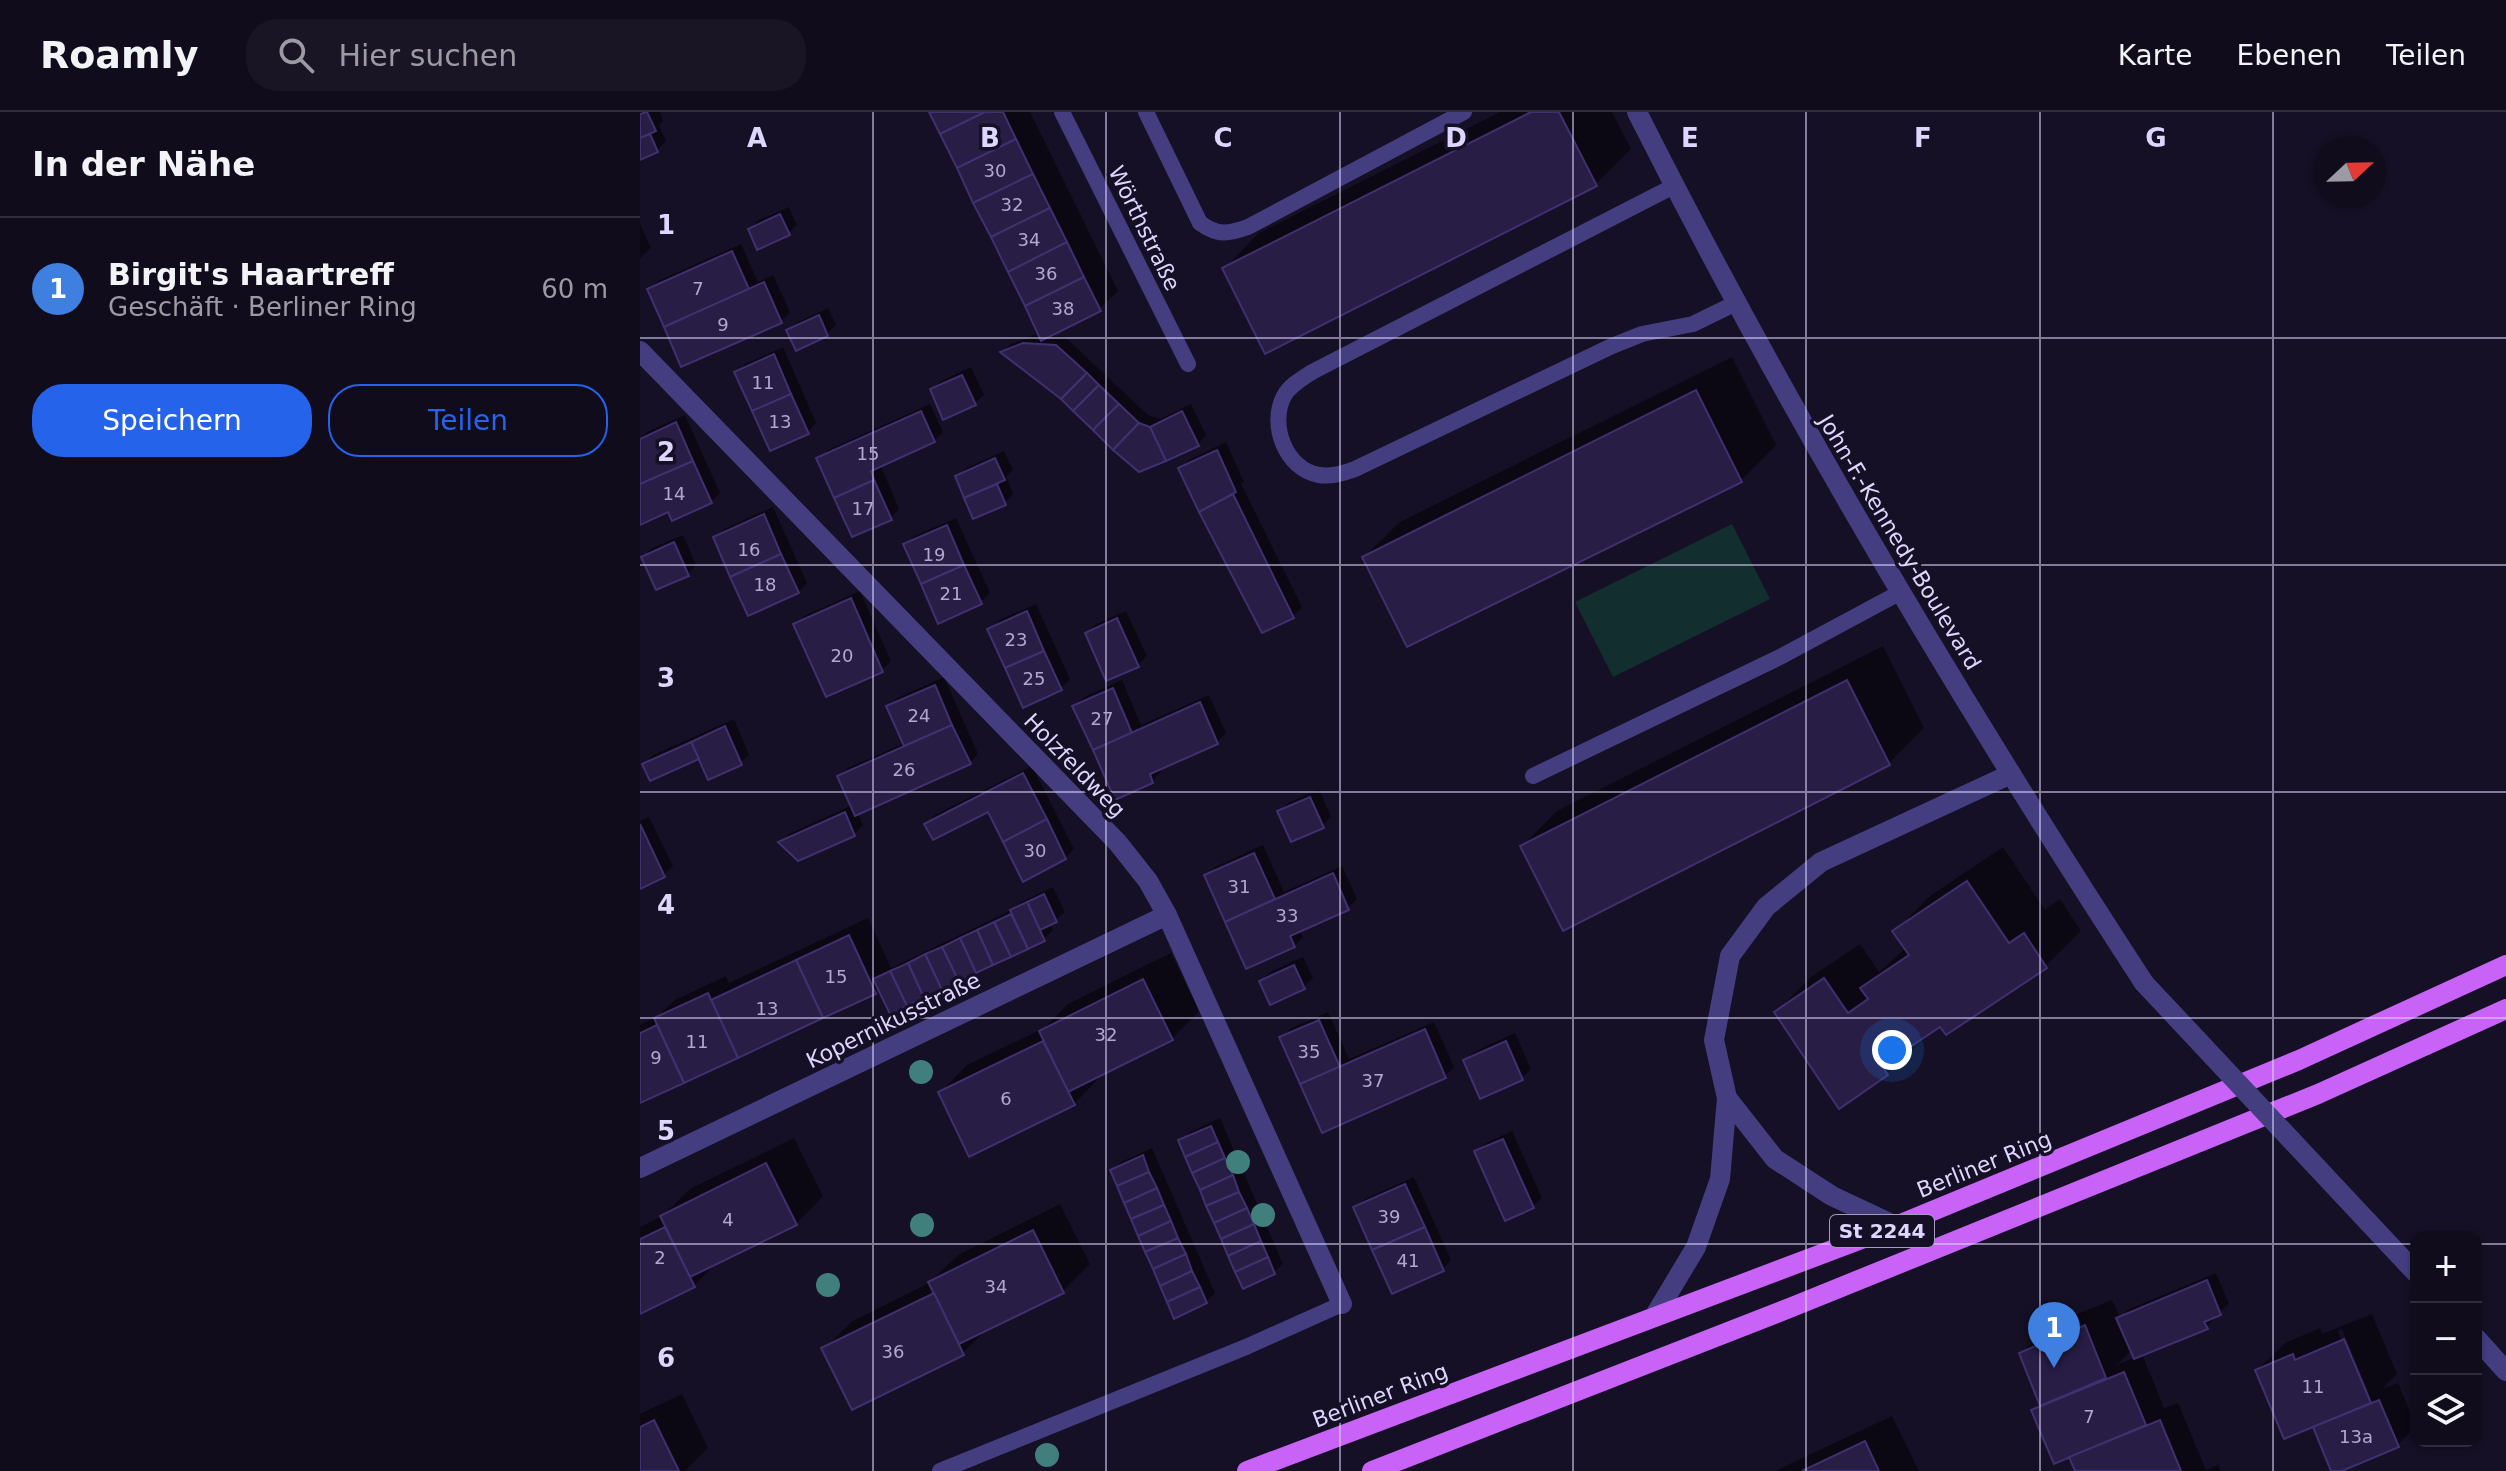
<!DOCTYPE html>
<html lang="de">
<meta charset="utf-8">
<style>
body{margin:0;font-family:"DejaVu Sans",sans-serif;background:#191525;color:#f1f3f6}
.controls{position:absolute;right:24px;bottom:24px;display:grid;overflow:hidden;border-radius:16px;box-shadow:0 2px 6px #0004}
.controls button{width:72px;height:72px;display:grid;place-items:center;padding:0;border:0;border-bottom:2px solid #302c3b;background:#100c1c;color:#f1f3f6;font:40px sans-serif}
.compass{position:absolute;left:1674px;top:24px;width:72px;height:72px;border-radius:50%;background:#100c1c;box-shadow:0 2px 6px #0004;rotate:68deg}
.you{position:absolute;left:1252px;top:938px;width:28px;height:28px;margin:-20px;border:6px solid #fff;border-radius:50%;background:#1a73e8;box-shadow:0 0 0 12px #1a73e833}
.badge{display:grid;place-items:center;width:52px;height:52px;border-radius:50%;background:#2563eb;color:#fff;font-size:26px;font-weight:700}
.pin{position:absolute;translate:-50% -66px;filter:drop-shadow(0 2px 4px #0008)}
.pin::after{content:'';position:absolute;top:42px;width:28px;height:24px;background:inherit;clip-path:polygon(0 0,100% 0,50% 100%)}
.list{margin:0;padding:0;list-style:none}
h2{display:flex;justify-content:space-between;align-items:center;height:104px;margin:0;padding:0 32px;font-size:34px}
h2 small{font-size:26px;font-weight:400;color:#9c9ba3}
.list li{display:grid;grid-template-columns:52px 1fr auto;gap:24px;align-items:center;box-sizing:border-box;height:144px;padding:0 32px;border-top:2px solid #302c3b}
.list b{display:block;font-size:30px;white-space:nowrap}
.list p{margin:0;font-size:26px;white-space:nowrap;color:#9c9ba3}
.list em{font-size:26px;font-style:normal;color:#9c9ba3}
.actions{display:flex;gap:16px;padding:24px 32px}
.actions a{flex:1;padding:18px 0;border:2px solid #2563eb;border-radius:32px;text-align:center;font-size:28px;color:#2563eb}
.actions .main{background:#2563eb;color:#fff}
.icon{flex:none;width:44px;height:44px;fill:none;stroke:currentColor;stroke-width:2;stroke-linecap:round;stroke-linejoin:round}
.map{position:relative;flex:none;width:1866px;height:1359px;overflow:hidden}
header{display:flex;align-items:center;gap:48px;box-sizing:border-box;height:112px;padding:0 40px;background:#100c1c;border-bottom:2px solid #302c3b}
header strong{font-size:38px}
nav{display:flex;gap:44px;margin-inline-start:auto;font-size:28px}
.search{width:560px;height:72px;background:#191525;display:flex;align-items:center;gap:20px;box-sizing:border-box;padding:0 28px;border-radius:32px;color:#9c9ba3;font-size:30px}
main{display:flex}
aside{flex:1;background:#100c1c}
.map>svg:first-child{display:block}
.green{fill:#132e2e}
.shadow{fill:#0007;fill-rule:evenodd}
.building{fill:#281d45;stroke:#41306f;stroke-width:2}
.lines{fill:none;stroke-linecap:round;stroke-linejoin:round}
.service{stroke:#443e81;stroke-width:16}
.minor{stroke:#443e81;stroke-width:20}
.primary{stroke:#c963f7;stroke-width:20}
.minor-bridge{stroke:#443e81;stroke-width:20}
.tree{fill:#417f7c}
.grid{fill:none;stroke:#ddd6fd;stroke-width:2;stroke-opacity:0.55}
.labels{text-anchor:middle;stroke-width:7;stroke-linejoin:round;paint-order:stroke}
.number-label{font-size:18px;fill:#b0a8cf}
.shield{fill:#151025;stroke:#a19bbc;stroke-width:2}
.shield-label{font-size:20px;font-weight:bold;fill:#ddd6fd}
.street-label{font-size:22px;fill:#ddd6fd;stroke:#151025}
.grid-label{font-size:26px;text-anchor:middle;font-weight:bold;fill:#ddd6fd;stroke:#151025;stroke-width:7;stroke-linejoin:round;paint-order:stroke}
</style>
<header>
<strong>Roamly</strong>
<div class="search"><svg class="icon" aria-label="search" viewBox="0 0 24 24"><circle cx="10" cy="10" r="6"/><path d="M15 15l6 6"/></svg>Hier suchen</div>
<nav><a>Karte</a><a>Ebenen</a><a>Teilen</a></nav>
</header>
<main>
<aside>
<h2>In der Nähe<small></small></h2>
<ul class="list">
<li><span class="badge" style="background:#3f7fe0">1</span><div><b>Birgit's Haartreff</b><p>Geschäft · Berliner Ring</p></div><em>60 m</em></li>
</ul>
<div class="actions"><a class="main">Speichern</a><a>Teilen</a></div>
</aside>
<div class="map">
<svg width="1866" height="1359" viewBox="0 0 1866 1359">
<rect width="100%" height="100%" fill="#151025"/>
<path class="green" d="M1092,412l38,75 -157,78 -38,-75z"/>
<g class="shadow">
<path d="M0,0h20l3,9 -4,4 7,16 -9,9 -17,8z"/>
<path d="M291,0h99l88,179 -19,18 -52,27 18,1 83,78 12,4 31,-15 15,31 -8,9 -135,-47 -60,-45 8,-8 23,-9h7z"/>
<path d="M860,0h112l19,37 -36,36 -371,84 35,-36z"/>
<path d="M149,95l8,18 -9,8 -38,-4 9,-9z"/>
<path d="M0,112l11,24 -11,10z"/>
<path d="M101,132l17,38 15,-7 17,37 -9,9 -132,-31 9,-9z"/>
<path d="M188,196l8,17 -9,9 -38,-4 9,-8z"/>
<path d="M143,235l33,76 -8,9 -71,-60 8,-8z"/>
<path d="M1092,245l44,88 -35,35 -377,77 36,-35z"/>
<path d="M331,255l13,28 -9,8 -43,-13 9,-9z"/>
<path d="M290,292l13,28 -9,9 -54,23 19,45 -8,9 -72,-60 9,-8z"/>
<path d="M45,303l35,78 -9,9 -42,8 -29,13v-84l7,-7z"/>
<path d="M586,330l18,40 -3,2 61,123 -9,9 -31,15 -81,-163 8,-8z"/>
<path d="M364,339l9,19 -7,7 7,17 -8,9 -31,14 -17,-40 9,-9z"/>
<path d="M133,395l34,76 -9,9 -83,-54 9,-9z"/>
<path d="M316,406l34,75 -9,9 -42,19 -33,-76 8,-9z"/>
<path d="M43,423l13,30 -8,9 -45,-17 9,-9z"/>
<path d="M220,479l31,70 -9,9 -55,24 -31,-69 8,-9z"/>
<path d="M396,492l34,75 -9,9 -37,17 -34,-76 9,-9z"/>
<path d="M486,499l21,45 -9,9 -31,14 -20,-46 9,-9z"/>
<path d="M1243,534l41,82 -35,35 -367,83 35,-35z"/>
<path d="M304,565l34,77 -9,9 -112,50 6,12 -9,9 -73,8 8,-8 63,-29 -12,-29 8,-8 57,-25 -17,-36 9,-9z"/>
<path d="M482,568l19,45 68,-30 17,38 -9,9 -58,26 2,4 -9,9 -77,-75 9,-9z"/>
<path d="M94,607l15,36 -9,8 -40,-7 -56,8 9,-9z"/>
<path d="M392,654l42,83 -9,9 -76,-48 -63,14 9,-9z"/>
<path d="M679,677l12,28 -9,9 -43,-14 9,-9z"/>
<path d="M9,705l24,49 -9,9 -24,12v-66z"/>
<path d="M623,733l21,47 58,-26 15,33 -9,9 -49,22 4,7 -9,9 -47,20 -41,-90 9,-9z"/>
<path d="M1363,735l42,63 15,-11 21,32 -36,35 -105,58 -53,50 -111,-62 35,-35 49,-33 19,28 27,-24 -11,-17 35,-35z"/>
<path d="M413,775l12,25 -15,12 3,6 -9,9 -153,73 -12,-24 -4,4 -235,109v-76l18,-9 17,-16 51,-24 3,7 139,-65 23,50 123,-59 7,-7z"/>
<path d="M531,841l28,58 -27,28 -72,35 1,2 -27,28 -134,-11 27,-28 77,-37 24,-24z"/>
<path d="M663,845l10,21 -9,9 -33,15 -10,-21 9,-9z"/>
<path d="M688,900l21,47 85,-37 20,45 -9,9 -122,54 -42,-92 9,-9z"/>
<path d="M875,921l16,36 -9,9 -57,-18 9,-8z"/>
<path d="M580,1006l63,146 -9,8 -30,14 -63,-145 9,-9z"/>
<path d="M872,1019l30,67 -9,9 -56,-55 9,-9z"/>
<path d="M154,1026l29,58 -27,28 -78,37 -24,25 -54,26v-85l22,-11 28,-27z"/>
<path d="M512,1036l63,145 -9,9 -94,-131 9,-9z"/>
<path d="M774,1065l37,83 -8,9 -87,-61 9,-9z"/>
<path d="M420,1092l30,60 -27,27 -75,37 -25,25 -139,-4 27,-27 78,-39 29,-28z"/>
<path d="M1576,1161l13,31 -15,12 1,2 -9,9 -64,27 22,54 14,-5 28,67 12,-5 3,6h-144l-7,-17 -36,-44 7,-7 -20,-49 27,-28 64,-26 8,17 7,-7zM1492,1238l3,7 -18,8z"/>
<path d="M1732,1202l25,60 -15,15 16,-6 18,44 -18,18 -65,26 -19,-46 -57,-55 28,-27 35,-15 2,6zM1702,1217l26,62h-5l-25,-60z"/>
<path d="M42,1282l26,54 -23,23h-45v-57z"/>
<path d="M1252,1304l27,55h-144z"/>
</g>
<g class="building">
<path d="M7,0l9,19 -16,7v-24z"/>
<path d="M289,0h56l-45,22z"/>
<path d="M345,0h18l13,27 -59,29 -17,-34z"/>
<path d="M891,0h28l38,74 -332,168 -43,-86z"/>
<path d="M10,22l8,18 -18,8v-22z"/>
<path d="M376,27l17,35 -60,29 -16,-35z"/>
<path d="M393,62l17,34 -59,29 -18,-34z"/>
<path d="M410,96l17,34 -59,30 -17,-35z"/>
<path d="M140,102l10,21 -33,15 -9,-21z"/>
<path d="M427,130l17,35 -59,29 -17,-34z"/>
<path d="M92,139l17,38 -85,38 -17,-38z"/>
<path d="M444,165l17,34 -60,30 -16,-35z"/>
<path d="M124,170l18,41 -101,44 -17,-40z"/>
<path d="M179,203l9,21 -32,15 -10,-21z"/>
<path d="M383,231l33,2 31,28 -26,26 -61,-47z"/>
<path d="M134,242l17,40 -39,17 -18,-39z"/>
<path d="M447,261l12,12 -26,26 -12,-12z"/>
<path d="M322,263l14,30 -33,15 -13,-31z"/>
<path d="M459,273l20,19 -26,26 -20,-19z"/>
<path d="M1056,278l46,92 -335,165 -45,-90z"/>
<path d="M151,282l18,40 -39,17 -18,-40z"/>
<path d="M479,292l20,19 -26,27 -20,-20z"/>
<path d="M281,299l14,31 -64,29 3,9 -40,18 -18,-40z"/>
<path d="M542,299l17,35 -33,15 -16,-34z"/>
<path d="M36,310l17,39 -53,23v-45z"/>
<path d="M499,311l11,4 16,34 -27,11 -26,-22z"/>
<path d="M577,338l19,42 -37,20 -21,-44z"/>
<path d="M355,346l10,22 -41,18 -9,-22z"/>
<path d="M53,349l19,42 -40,18 -4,-9 -28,13v-41z"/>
<path d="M234,368l18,40 -40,17 -18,-39z"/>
<path d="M357,372l9,21 -33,14 -9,-21z"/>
<path d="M593,382l61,124 -32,15 -63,-121z"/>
<path d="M124,402l17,40 -51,23 -17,-40z"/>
<path d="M307,413l17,40 -43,19 -18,-40z"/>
<path d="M34,430l15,34 -33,14 -15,-33z"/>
<path d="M141,442l18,39 -51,23 -18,-39z"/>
<path d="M324,453l18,39 -44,20 -17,-40z"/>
<path d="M211,486l32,74 -57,25 -33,-73z"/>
<path d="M387,499l17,40 -39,17 -18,-39z"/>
<path d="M477,506l22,49 -33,14 -21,-48z"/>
<path d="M404,539l18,39 -39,18 -18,-40z"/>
<path d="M1207,568l43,85 -327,166 -43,-85z"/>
<path d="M295,573l17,40 -48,21 -18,-40z"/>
<path d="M473,576l19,45 -39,17 -21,-44z"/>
<path d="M560,590l18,42 -68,30 3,9 -38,17 -22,-50z"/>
<path d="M312,613l19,39 -116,52 -18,-40z"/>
<path d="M85,614l17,39 -34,15 -17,-38z"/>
<path d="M51,630l8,17 -49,22 -8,-17z"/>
<path d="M383,661l24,46 -44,23 -15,-30 -55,28 -9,-16z"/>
<path d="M670,685l14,31 -33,14 -14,-31z"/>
<path d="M205,700l10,24 -57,25 -20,-19z"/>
<path d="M407,707l19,40 -43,23 -20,-40z"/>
<path d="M0,712l25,53 -25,12z"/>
<path d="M614,741l21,46 -50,23 -21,-47z"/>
<path d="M693,761l16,37 -59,26 5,11 -49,22 -21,-47z"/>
<path d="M1327,769l42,62 15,-10 23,35 -101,67 -6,-8 -36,24 -9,-13 -22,14 15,23 -49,34 -65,-97 50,-34 24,35 20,-14 -8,-11 49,-33 -17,-24z"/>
<path d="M404,782l13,28 -17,8 -13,-28z"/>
<path d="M387,790l18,39 -17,8 -18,-39z"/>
<path d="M371,802l17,35 -17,8 -17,-35z"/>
<path d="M354,810l17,35 -18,8 -16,-35z"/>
<path d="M337,818l16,35 -17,8 -16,-35z"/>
<path d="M209,823l27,59 -53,24 -27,-58z"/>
<path d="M320,826l16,35 -17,9 -17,-35z"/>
<path d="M302,835l17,35 -17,8 -17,-36z"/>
<path d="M285,842l17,36 -18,8 -16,-35z"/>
<path d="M156,848l27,58 -85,40 -27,-58z"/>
<path d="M268,851l16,35 -17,8 -17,-35z"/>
<path d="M654,853l11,24 -35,16 -11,-24z"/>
<path d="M250,859l17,35 -17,8 -17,-35z"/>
<path d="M503,867l30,61 -105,52 -29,-61z"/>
<path d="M68,881l30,65 -54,25 -30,-65z"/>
<path d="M679,908l21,47 -40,17 -21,-47z"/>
<path d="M17,913l27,58 -44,20v-70z"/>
<path d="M785,917l21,49 -124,55 -22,-49z"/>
<path d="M403,929l32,64 -106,52 -31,-65z"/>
<path d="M866,929l17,39 -43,19 -17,-39z"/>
<path d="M571,1014l7,16 -33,15 -7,-17z"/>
<path d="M863,1027l31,69 -29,13 -31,-70z"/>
<path d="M578,1030l7,16 -33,15 -7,-16z"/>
<path d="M503,1043l6,17 -32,14 -7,-16z"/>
<path d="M585,1046l8,17 -33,15 -8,-17z"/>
<path d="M126,1051l31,62 -107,52 -30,-61z"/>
<path d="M509,1060l8,16 -33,15 -7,-17z"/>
<path d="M593,1063l6,17 -33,14 -6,-16z"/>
<path d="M765,1072l20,43 -53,23 -19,-43z"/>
<path d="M517,1076l7,17 -33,14 -7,-16z"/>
<path d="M599,1080l8,16 -33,15 -8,-17z"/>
<path d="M524,1093l7,16 -33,15 -7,-17z"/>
<path d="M607,1096l7,16 -33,15 -7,-16z"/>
<path d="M531,1109l7,17 -33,14 -7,-16z"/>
<path d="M614,1112l7,17 -33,15 -7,-17z"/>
<path d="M25,1115l30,60 -55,27v-75z"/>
<path d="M785,1115l19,44 -52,23 -20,-44z"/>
<path d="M393,1118l31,63 -105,51 -31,-62z"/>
<path d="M538,1126l8,16 -33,15 -8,-17z"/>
<path d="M621,1129l7,16 -33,15 -7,-16z"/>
<path d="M546,1142l6,17 -32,15 -7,-17z"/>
<path d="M628,1145l7,17 -32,15 -8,-17z"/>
<path d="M552,1159l8,16 -33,15 -7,-16z"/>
<path d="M1567,1168l14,35 -17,7 4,7 -74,30 -18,-41z"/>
<path d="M560,1175l7,16 -33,16 -7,-17z"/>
<path d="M294,1181l30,62 -112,55 -31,-62z"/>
<path d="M1445,1213l21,53 -66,28 -21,-53z"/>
<path d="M1704,1227l27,64 -87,36 -29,-69 38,-16 2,6z"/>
<path d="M1484,1260l22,53 -92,39 -23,-54z"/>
<path d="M1739,1288l20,47 -57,24h-11l-18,-44z"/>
<path d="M14,1308l25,51h-39v-44z"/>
<path d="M1520,1308l21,51h-106l-6,-14z"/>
<path d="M1225,1329l14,30h-77z"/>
</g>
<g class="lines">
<g class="service">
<path d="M422,0l126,252"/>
<path d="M506,0l54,111c18,13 28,11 48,4l216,-115"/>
<path d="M1034,74l-362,186c-9,6 -22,13 -28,24 -15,28 1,73 35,79 13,2 24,-2 36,-6l257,-123 30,-12 51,-10 43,-21"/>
<path d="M893,664l247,-119 121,-65"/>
<path d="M300,1359l306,-124 96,-43"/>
</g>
<g class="minor">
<path d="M997,0c151,300 324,590 507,871"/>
<path d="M0,239l478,492 30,38 19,34 175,389"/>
<path d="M1087,986l48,61 57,37 64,30"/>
<path d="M0,1056l527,-253"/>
<path d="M1729,1111l47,50"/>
<path d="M1014,1205l42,-70 24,-68 7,-81 -13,-58 16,-84 36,-49 55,-45 190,-88"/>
<path d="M1836,1226l30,33"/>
</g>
<g class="primary">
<path d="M607,1359l649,-245 403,-166 207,-95"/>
<path d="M732,1359l420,-164 526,-213 188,-85"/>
</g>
<path class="minor-bridge" d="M1504,871l225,240"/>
</g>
<g class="tree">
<circle cx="281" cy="960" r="12"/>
<circle cx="598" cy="1050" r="12"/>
<circle cx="623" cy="1103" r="12"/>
<circle cx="282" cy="1113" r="12"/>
<circle cx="188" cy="1173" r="12"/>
<circle cx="407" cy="1343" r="12"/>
</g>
<path class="grid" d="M233,0v1359M466,0v1359M700,0v1359M933,0v1359M1166,0v1359M1400,0v1359M1633,0v1359M0,226h1866M0,453h1866M0,680h1866M0,906h1866M0,1132h1776M1836,1132h30"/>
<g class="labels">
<g class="number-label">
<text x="355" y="65">30</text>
<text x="372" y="99">32</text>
<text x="389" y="134">34</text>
<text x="406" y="168">36</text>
<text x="58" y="183">7</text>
<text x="423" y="203">38</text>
<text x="83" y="219">9</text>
<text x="123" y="277">11</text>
<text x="140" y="316">13</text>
<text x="228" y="348">15</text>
<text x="34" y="388">14</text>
<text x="223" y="403">17</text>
<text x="109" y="444">16</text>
<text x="294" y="449">19</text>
<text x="125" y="479">18</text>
<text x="311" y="488">21</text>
<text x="376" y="534">23</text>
<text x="202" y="550">20</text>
<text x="394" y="573">25</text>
<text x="279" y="610">24</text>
<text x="462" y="613">27</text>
<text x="264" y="664">26</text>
<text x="395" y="745">30</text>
<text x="599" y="781">31</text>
<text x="647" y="810">33</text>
<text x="196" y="871">15</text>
<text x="127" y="903">13</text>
<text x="466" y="929">32</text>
<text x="57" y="936">11</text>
<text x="669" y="946">35</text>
<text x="16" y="952">9</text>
<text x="733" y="975">37</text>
<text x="366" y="993">6</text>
<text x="749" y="1111">39</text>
<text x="88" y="1114">4</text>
<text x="20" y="1152">2</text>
<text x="768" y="1155">41</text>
<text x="356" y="1181">34</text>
<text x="253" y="1246">36</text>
<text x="1673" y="1281">11</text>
<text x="1449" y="1311">7</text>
<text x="1716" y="1331">13a</text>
</g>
<rect class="shield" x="1190" y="1103" width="104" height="32" rx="6"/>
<g class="shield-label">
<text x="1242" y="1126">St 2244</text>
</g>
<g class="street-label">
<text transform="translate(505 116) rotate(64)" y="8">Wörthstraße</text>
<text transform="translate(1260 430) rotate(59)" y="8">John-F.-Kennedy-Boulevard</text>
<text transform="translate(435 653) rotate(46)" y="8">Holzfeldweg</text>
<text transform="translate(253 908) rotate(-26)" y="8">Kopernikusstraße</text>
<text transform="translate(1344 1052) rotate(-22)" y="8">Berliner Ring</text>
<text transform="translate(740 1283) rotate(-21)" y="8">Berliner Ring</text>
</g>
</g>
<g class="grid-label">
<text x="117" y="35">A</text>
<text x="350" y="35">B</text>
<text x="583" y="35">C</text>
<text x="816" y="35">D</text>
<text x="1050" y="35">E</text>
<text x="1283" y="35">F</text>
<text x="1516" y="35">G</text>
<text x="26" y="122">1</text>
<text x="26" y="349">2</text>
<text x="26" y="575">3</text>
<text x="26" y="802">4</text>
<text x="26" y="1028">5</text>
<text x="26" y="1255">6</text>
</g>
</svg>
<div class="controls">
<button>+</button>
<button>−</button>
<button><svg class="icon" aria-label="layers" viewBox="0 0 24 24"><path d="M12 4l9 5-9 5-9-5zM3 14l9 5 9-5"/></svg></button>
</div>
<svg class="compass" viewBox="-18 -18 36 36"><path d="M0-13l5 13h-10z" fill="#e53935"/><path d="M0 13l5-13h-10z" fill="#9c9ba3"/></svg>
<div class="you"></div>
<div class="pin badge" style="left:1414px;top:1256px;background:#3f7fe0">1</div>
</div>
</main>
